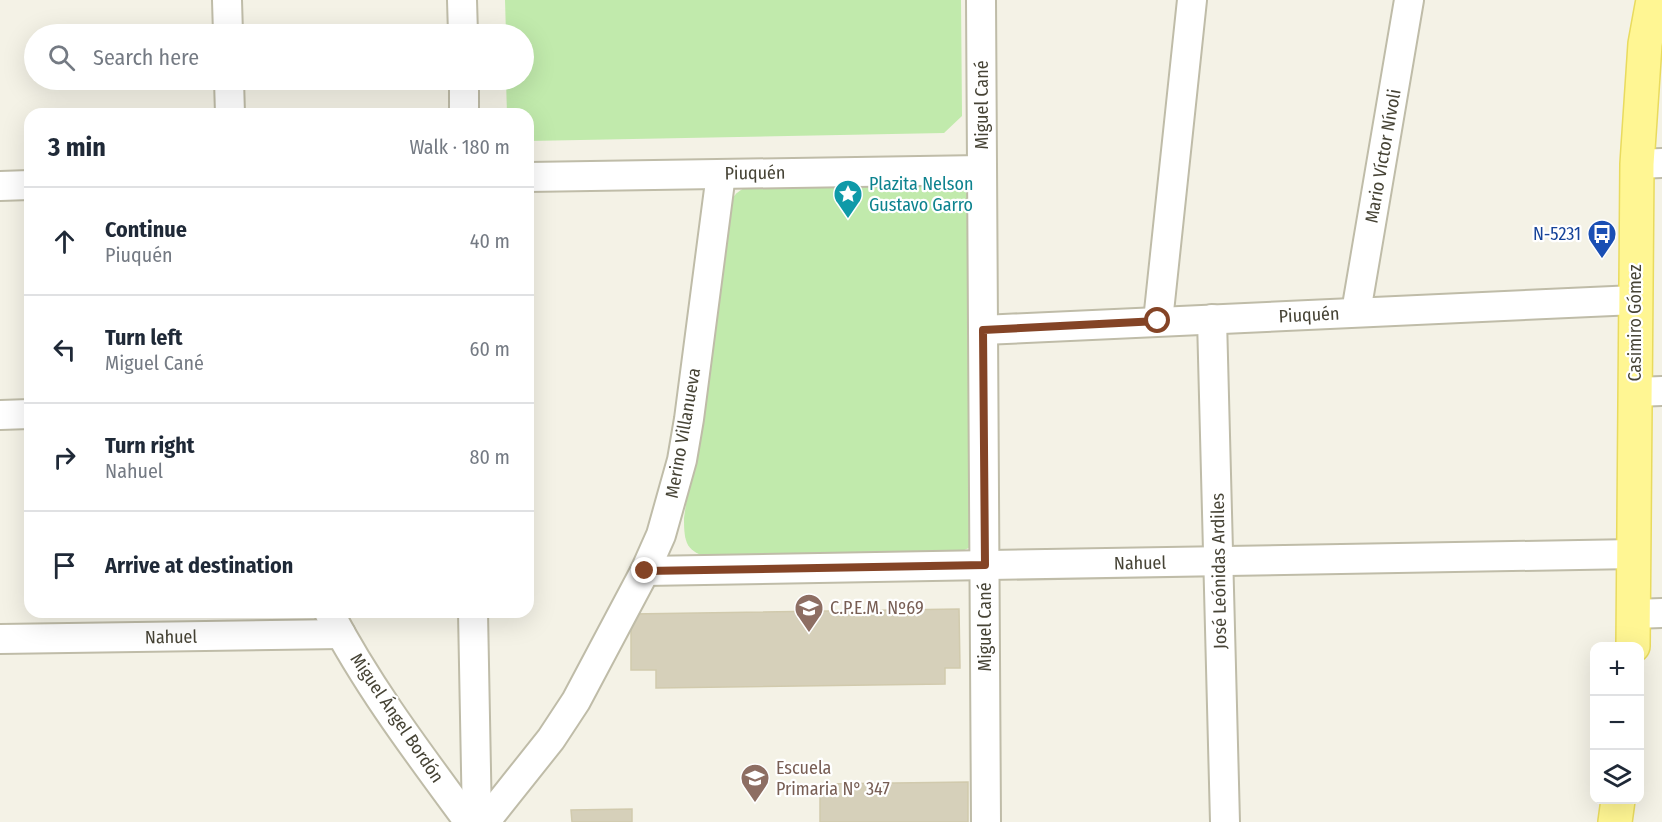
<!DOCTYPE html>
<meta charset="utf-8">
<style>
body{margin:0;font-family:"Fira Sans Condensed",sans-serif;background:#f2f2f3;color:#1f2937}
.controls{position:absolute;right:18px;bottom:18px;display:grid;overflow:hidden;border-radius:12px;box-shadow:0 6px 24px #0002}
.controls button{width:54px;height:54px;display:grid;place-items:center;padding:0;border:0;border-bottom:2px solid #e0e1e3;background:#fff;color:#1f2937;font:30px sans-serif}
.stop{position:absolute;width:18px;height:18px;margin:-14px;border:4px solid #844426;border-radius:50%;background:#fff}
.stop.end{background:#844426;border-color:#fff;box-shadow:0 2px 6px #0008}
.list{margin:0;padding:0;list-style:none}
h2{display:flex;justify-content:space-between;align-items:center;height:78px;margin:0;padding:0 24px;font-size:26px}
h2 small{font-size:20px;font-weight:400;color:#747a83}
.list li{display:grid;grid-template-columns:39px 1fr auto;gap:18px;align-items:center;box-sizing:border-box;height:108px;padding:0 24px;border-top:2px solid #e0e1e3}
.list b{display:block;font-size:22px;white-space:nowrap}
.list p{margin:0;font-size:20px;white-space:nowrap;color:#747a83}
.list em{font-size:20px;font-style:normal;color:#747a83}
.icon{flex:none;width:33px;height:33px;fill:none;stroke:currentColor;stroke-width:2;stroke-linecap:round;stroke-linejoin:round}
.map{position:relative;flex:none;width:1662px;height:822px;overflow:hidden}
.search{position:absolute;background:#fff;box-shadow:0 6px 24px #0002;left:24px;top:24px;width:510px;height:66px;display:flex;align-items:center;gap:15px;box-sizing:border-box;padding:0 21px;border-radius:33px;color:#747a83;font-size:22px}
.panel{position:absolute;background:#fff;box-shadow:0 6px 24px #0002;left:24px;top:108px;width:510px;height:510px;border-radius:18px}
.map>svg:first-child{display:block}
.green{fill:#c1eaac}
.building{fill:#d6d0ba;stroke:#d1caad;stroke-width:1.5}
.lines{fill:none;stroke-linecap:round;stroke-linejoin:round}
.minor-casing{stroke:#bfbca8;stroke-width:32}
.primary-casing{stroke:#e9db5e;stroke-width:36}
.minor{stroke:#fff;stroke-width:28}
.primary{stroke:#fff693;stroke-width:33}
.route{stroke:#844426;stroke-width:8}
.labels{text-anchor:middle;stroke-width:4.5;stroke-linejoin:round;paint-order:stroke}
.street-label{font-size:18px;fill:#464335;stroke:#fff}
.culture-label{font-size:18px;fill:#0d838f;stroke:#fff;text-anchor:start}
.transit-label{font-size:18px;fill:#164399;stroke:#fff;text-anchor:end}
.education-label{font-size:18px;fill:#785e54;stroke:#fff;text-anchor:start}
</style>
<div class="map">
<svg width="1662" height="822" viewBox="0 0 1662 822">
<rect width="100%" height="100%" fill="#f4f2e6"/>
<g class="green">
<path d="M505,0h456l1,116 -18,17 -416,8v-27h-21l-1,-34h18v-46h-18z"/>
<path d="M963,182l8,5v360l-9,4 -10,1 -241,6c-25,-6 -27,-15 -27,-40l43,-303c2,-13 5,-20 17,-27z"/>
</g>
<g class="building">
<path d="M959,609l1,59h-15v16l-289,4v-18h-25v-56z"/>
<path d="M968,782v40h-148v-38z"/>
<path d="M632,809v13h-60l-1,-12z"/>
</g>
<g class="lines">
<g class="minor-casing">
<g id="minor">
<path d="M227,0l1,34"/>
<path d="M462,0l1,34"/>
<path d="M981,0l5,822"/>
<path d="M229,80l1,34"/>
<path d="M464,80v34"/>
<path d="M1637,164l25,-1"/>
<path d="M528,177l454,-7"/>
<path d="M0,186l30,-1"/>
<path d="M1356,312l53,-312"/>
<path d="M1212,319l13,503"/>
<path d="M1158,321l34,-321"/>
<path d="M983,330l652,-30"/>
<path d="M1635,392l27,-1"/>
<path d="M0,415l30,-1"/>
<path d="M645,571l989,-17"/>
<path d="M329,612c39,75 90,142 140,210"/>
<path d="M473,612l4,210"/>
<path d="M1634,614l28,-1"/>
<path d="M0,639l341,-5"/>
<path d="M485,822l66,-83 25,-38 69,-130 16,-36 21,-75 7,-41 32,-245"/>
</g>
</g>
<g class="primary-casing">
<g id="primary">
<path d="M1633,646l4,-482 8,-120 8,-44"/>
<path d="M1615,822l3,-22"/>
</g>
</g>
<use href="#minor" class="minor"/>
<use href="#primary" class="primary"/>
</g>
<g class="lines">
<path class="route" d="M645,571l340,-6 -2,-235 175,-9"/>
</g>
<defs>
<g id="sight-pin" transform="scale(1.5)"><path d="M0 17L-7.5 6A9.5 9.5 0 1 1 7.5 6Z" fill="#0f9aa8" stroke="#fff"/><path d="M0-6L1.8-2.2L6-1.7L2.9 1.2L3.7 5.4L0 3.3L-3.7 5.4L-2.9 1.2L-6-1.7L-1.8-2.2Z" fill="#fff"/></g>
<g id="bus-pin" transform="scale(1.5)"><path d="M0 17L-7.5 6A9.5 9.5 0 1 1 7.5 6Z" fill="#1a4fb4" stroke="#fff"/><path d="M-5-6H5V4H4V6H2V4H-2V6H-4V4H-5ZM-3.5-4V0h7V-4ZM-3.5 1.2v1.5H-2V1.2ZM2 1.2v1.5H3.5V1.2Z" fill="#fff"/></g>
<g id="school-pin" transform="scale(1.5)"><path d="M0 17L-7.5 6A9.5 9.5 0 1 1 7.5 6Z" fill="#8d6e63" stroke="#fff"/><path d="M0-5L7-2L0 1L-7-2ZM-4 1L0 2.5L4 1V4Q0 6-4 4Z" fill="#fff"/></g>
</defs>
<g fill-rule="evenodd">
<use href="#sight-pin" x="848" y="194"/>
<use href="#bus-pin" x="1602" y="234"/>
<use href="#school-pin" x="809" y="608"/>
<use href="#school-pin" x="755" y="778"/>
</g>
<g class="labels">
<g class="street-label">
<text transform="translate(982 105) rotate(-90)" y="6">Miguel Cané</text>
<text transform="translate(1383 156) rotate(-80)" y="6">Mario Víctor Nívoli</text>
<text transform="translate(755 173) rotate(-1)" y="6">Piuquén</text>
<text transform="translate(1309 315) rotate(-3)" y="6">Piuquén</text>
<text transform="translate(1635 323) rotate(-90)" y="6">Casimiro Gómez</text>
<text transform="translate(683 433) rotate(-80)" y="6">Merino Villanueva</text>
<text transform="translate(1140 563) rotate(-1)" y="6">Nahuel</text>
<text transform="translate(1219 571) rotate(-91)" y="6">José Leónidas Ardiles</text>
<text transform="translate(985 627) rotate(-90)" y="6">Miguel Cané</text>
<text transform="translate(171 637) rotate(-1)" y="6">Nahuel</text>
<text transform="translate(397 718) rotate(56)" y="6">Miguel Ángel Bordón</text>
</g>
<g class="culture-label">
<text x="869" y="190">Plazita Nelson<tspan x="869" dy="21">Gustavo Garro</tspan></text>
</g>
<g class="transit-label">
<text x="1581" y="240">N-5231</text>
</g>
<g class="education-label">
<text x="830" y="614">C.P.E.M. Nº69</text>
<text x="776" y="774">Escuela<tspan x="776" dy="21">Primaria N° 347</tspan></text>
</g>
</g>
</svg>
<div class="controls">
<button>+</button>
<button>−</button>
<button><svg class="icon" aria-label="layers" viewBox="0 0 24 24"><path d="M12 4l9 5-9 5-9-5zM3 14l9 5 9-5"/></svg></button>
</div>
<div class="stop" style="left:1158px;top:321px"></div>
<div class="stop end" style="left:645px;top:571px"></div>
<div class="search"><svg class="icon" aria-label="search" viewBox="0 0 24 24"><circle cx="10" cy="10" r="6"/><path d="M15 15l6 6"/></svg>Search here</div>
<section class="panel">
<h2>3 min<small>Walk · 180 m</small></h2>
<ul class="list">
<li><svg class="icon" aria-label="ahead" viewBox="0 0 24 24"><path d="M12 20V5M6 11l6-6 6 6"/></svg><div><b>Continue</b><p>Piuquén</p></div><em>40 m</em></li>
<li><svg class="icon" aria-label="left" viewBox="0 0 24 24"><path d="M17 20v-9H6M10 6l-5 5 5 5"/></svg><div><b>Turn left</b><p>Miguel Cané</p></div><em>60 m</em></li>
<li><svg class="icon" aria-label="right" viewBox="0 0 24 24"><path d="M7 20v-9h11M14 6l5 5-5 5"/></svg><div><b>Turn right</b><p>Nahuel</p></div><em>80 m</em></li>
<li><svg class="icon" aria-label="arrive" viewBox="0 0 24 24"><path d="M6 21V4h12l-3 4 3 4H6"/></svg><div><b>Arrive at destination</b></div></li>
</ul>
</section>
</div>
